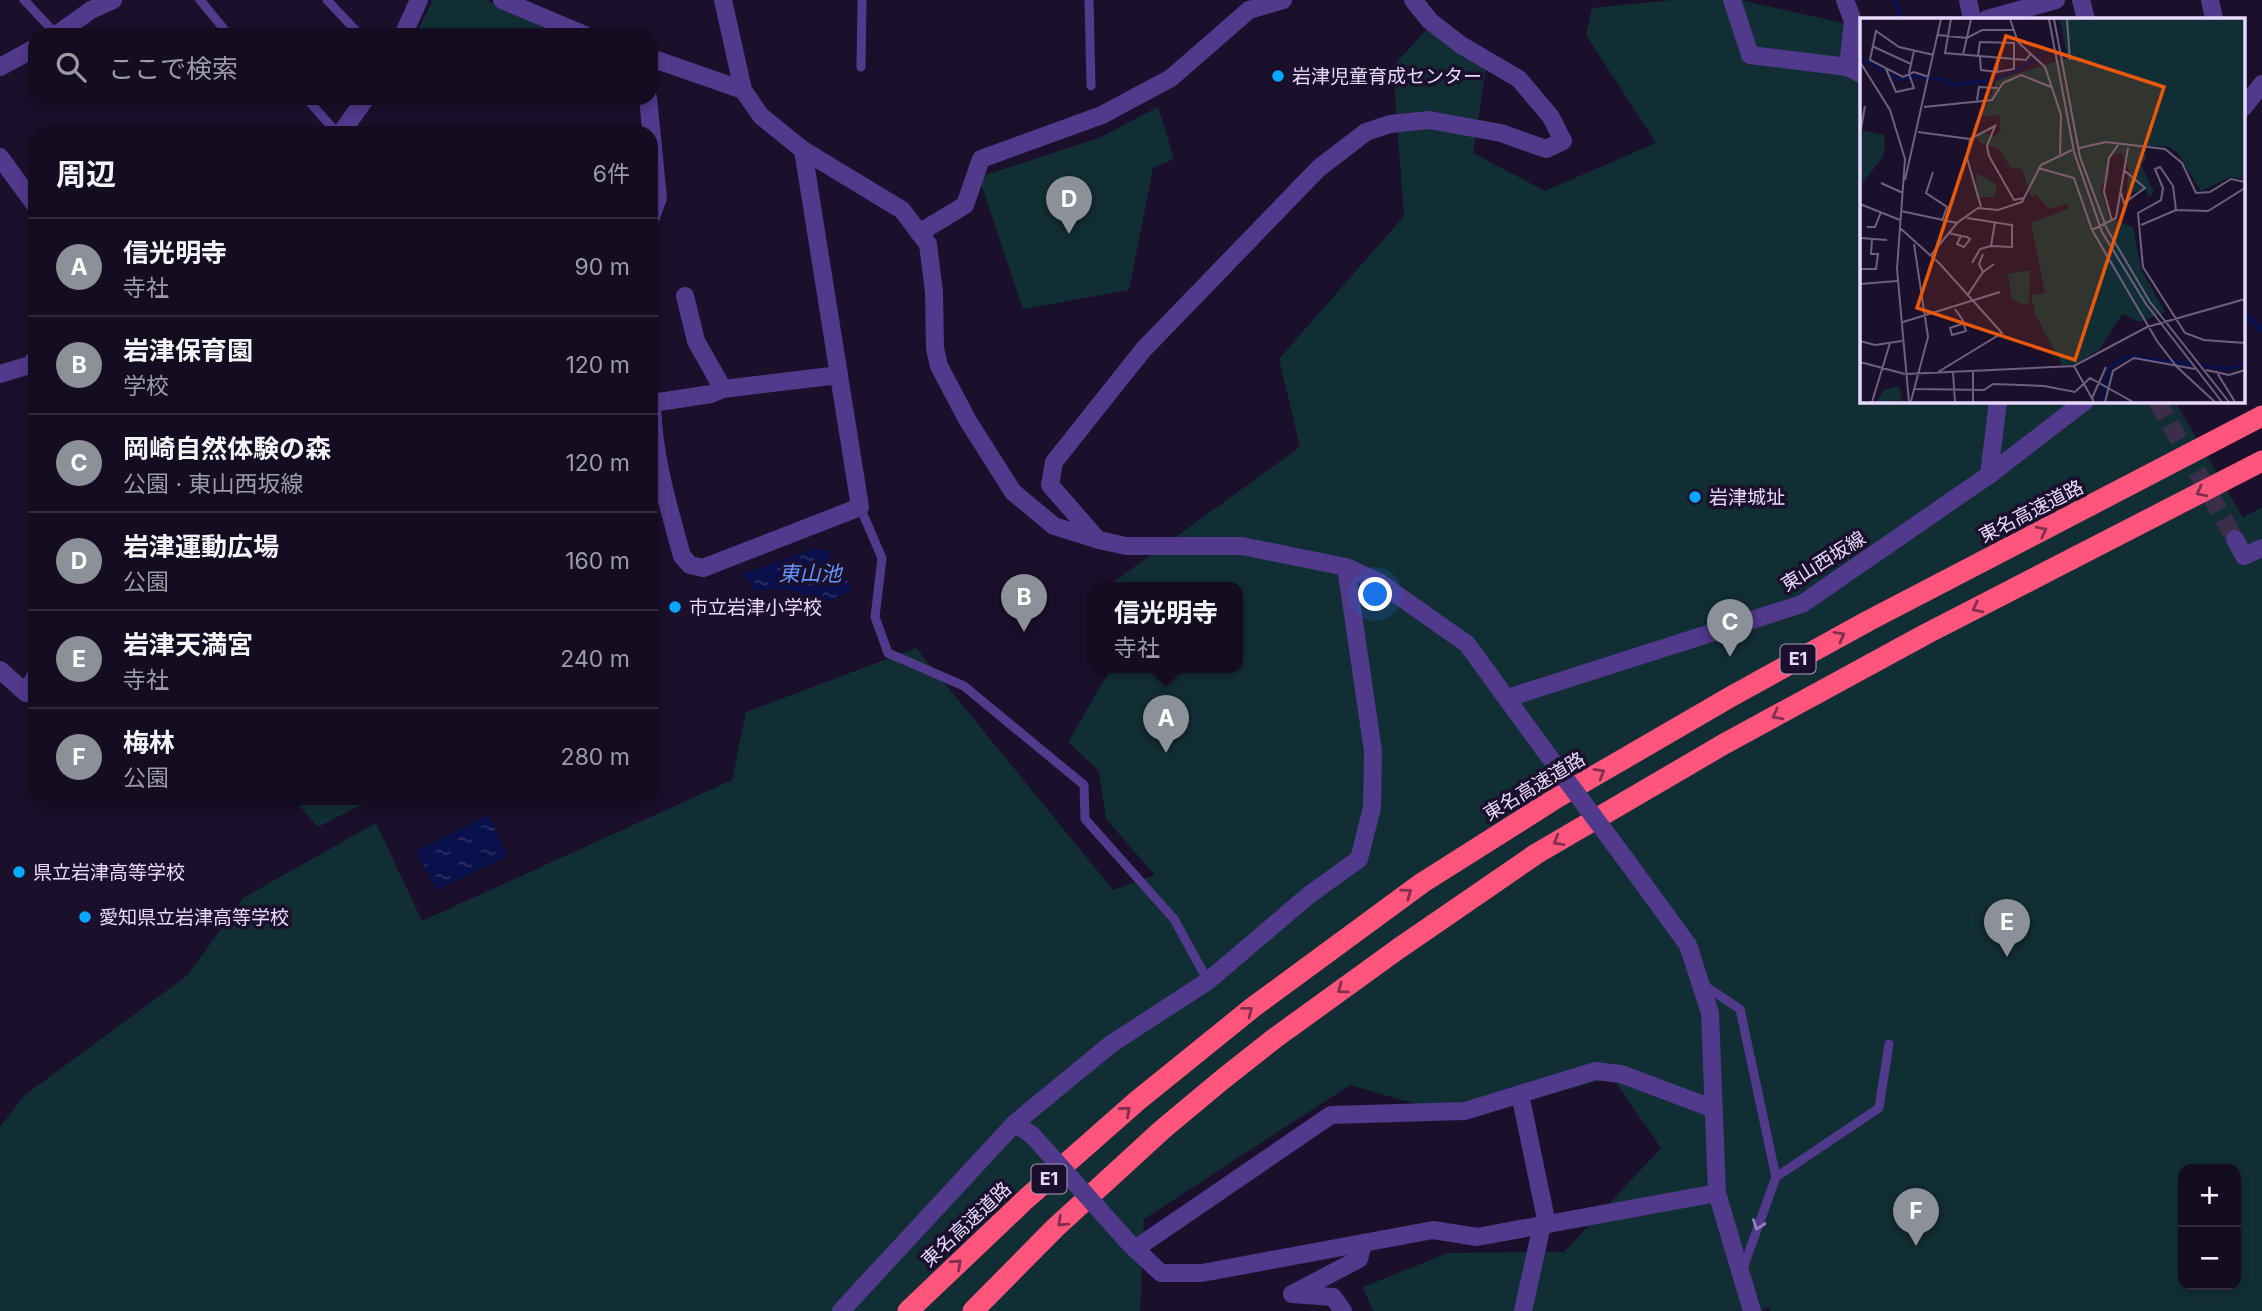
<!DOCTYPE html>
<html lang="ja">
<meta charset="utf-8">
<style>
body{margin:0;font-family:Inter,"Noto Sans JP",sans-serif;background:#1d1529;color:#f1f3f6}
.controls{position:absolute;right:21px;bottom:21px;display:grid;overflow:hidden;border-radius:14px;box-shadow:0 4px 10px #0003}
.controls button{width:63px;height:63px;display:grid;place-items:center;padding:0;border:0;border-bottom:2px solid #332c3e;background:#140c20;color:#f1f3f6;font:35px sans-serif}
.you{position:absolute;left:1376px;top:595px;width:24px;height:24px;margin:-18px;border:5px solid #fff;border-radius:50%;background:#1a73e8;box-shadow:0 0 0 10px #1a73e833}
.badge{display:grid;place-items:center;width:46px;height:46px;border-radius:50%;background:#8c9099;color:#fff;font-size:23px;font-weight:700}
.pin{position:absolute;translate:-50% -58px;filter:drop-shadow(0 2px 4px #0008)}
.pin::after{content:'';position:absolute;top:37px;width:24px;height:21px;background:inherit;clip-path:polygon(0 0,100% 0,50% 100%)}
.popup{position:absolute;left:1089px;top:582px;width:154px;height:91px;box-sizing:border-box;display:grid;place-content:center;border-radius:14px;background:#140c20;filter:drop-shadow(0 2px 5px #0005);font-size:23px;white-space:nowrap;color:#9d9ba5}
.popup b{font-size:26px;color:#f1f3f6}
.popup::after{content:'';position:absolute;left:50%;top:100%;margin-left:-14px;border:14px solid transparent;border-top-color:#140c20}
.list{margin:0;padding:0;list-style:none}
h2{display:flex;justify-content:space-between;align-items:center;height:91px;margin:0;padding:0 28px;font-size:30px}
h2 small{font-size:23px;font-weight:400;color:#9d9ba5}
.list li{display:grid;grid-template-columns:46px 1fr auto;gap:21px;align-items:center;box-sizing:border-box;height:98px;padding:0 28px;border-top:2px solid #332c3e}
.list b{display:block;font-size:26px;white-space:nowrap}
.list p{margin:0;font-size:23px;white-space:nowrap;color:#9d9ba5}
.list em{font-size:23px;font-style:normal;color:#9d9ba5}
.icon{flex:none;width:38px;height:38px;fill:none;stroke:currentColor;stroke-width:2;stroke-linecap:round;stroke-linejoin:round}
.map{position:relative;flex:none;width:2262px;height:1311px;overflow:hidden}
.search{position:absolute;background:#140c20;box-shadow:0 4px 10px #0003;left:28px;top:28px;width:630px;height:77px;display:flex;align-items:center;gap:18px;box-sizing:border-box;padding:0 24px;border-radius:21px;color:#9d9ba5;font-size:26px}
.panel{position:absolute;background:#140c20;box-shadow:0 4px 10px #0003;left:28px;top:126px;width:630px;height:679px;border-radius:21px}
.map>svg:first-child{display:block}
.green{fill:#122e35;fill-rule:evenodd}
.water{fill:url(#water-ripples)}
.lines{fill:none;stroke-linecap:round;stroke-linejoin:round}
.stream{stroke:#09104b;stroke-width:6}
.minor-tunnel{stroke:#3a2e4b;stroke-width:18;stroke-dasharray:18 9;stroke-linecap:butt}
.service{stroke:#51398b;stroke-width:9}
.minor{stroke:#51398b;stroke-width:18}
.tertiary{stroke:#51398b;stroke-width:18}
.motorway{stroke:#ff547c;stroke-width:21}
.minor-bridge{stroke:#51398b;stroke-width:18}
.oneway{stroke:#822f4f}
.oneway2{stroke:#9481bf}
.poi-dot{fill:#05a8ff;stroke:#1b102b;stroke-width:2.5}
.labels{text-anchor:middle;stroke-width:7;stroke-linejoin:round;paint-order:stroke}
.shield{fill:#1b102b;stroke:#aa9dbf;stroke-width:2}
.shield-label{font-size:18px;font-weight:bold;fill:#e7d9ff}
.poi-label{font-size:19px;fill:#e7d9ff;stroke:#1b102b;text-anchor:start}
.street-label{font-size:19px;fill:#e7d9ff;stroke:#1b102b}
.water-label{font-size:21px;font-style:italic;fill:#6793ff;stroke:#1b102b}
.inset-river{fill:none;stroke:#09104b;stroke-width:3.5}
.inset-road{fill:none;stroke:#6d6080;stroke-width:2}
.view{fill:#e8590c;fill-opacity:0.15;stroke:#e8590c;stroke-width:3.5}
.inset-edge{fill:none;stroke:#e7d9ff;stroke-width:3.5}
</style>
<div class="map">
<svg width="2262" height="1311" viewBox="0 0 2262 1311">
<defs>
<pattern id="water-ripples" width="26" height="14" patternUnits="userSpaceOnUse" patternTransform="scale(1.75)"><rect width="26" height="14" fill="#09104b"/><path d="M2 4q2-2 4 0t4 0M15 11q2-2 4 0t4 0" fill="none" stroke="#2d3266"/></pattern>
</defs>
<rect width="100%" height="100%" fill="#1b102b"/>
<g class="green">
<path d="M433,0h54l72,35h-144z"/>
<path d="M1673,0h67l121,27v374h314l68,117 19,-11v804h-492l-1,-4 -7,4h-389l-10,-24 85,-34 116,-1 97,-104 -49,-71 -146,41 -116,-33 -206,134 -4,92h-1140v-184l25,-32 163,-120 55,-77 133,-75 46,98 310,-141 14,-68 170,-64 197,242 42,-15 -49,-56 -7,-48 -31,-29 44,-75h126v-80h-116l-7,-6 185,-134 -21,-88 125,-143 -11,-150 40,-43 54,38 -14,92 72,38 111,-48 -70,-108 6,-27zM2183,1169h53v116h-53z"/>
<path d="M1158,107l16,52 -21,9 -24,122 -106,19 -44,-132 120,-39z"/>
<path d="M292,798h89l-14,4 -49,25z"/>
</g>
<g class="water">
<path d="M814,549l15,2 2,18 16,10 4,11c-27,19 -37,5 -63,0 -11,-1 -23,0 -34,0l-11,-16z"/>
<path d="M488,815l20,41 -71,34 -21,-39z"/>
</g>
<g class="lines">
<g class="stream">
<path d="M1895,0l6,19"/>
<path d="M2243,313l19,17"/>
</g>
<path class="minor-tunnel" d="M2157,401l78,138"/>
<g class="service">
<path d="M24,0l33,35"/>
<path d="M200,0l29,35"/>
<path d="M327,0l33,35"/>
<path d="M1089,0l2,86"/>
<path d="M861,67l1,-67"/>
<path d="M306,98l31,35"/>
<path d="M860,507l22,51 -7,59 13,36 76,33 120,99 1,34 89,100 34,62"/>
<path d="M1705,986l35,23 36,168 103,-69 10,-64"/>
<path d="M1742,1271l34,-94"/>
</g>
<g class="minor">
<path d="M502,0l83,35"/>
<path d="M723,0l20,90 18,26 42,34 99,60 26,34 6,48 1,56 4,18 29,55 45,71 41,34 45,14 27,6h116l104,21 33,15 88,62 86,118"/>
<path d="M1732,0l18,55 98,12 13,7"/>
<path d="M1845,0l8,21 -5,46"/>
<path d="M1968,0l4,19"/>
<path d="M2081,0l5,19"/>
<path d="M2210,0l4,19"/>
<path d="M1987,19l69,-19"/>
<path d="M56,35l35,-25 22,-10"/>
<path d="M403,35l16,-35"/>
<path d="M651,58l92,32"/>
<path d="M0,67l35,-19"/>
<path d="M648,98l10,100 -7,19"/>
<path d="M341,133l25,-35"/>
<path d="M0,157l35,48"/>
<path d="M919,233l46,-28 16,-46 121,-44 69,-37 78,-68 34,-10"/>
<path d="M685,296l11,45 27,48"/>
<path d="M0,374l30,-9 5,-6"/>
<path d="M651,398l1,5 59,-9 12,-5 116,-14"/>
<path d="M652,403c1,53 16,102 30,153l8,9 13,3 157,-61 -57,-357"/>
<path d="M1989,475l9,-74"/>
<path d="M2235,539l9,17 18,-8"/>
<path d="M1098,540l-48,-55 4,-23 89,-112 176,-182 47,-36 24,-8 39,-4 72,13 45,16 17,-8 -12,-24 -32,-38 -58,-34 -31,-24 -17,-21"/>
<path d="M0,670l26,23 9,-16"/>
<path d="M1629,864l59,81 22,68 7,180 35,118"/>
<path d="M1520,1094l27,130"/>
<path d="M1015,1123l96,-79 97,-63 101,-86 50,-36 13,-51 1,-57 -27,-184"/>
<path d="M1130,1244l31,29h41l231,-43 44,7 240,-44"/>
<path d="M1135,1249l196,-134 134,-4 130,-40 26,3 93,35"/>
<path d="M841,1311l174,-188 18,13"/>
<path d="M1343,1311l-10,-14 -41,-3 67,-35 4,-16"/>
<path d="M1523,1311l19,-86"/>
</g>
<g class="tertiary">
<path d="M2243,108l19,-24"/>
<path d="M1507,698l295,-94 187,-129 96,-74"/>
</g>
<g class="motorway">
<path d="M908,1311l119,-113 110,-97 115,-93 170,-125 136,-86 174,-101 136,-75 394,-205"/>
<path d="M973,1311l82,-83 108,-99 60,-50 52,-41 123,-89 138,-95 188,-110 202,-110 336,-173"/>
</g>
<g class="minor-bridge">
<path d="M1553,762l76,102"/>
<path d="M1033,1136l97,108"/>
</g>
</g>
<defs><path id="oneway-chevron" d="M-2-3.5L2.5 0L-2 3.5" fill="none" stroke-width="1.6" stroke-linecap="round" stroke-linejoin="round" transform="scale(1.75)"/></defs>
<g class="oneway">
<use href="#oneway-chevron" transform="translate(2201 492) rotate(153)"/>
<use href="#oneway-chevron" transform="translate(2042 531) rotate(-27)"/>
<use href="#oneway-chevron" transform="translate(1977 608) rotate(153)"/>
<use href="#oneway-chevron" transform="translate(1840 636) rotate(-29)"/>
<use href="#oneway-chevron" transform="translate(1777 715) rotate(152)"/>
<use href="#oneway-chevron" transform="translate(1600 773) rotate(-30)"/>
<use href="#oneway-chevron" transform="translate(1558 841) rotate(150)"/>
<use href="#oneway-chevron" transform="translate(1407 893) rotate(-36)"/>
<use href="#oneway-chevron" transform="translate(1342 989) rotate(144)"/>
<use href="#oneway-chevron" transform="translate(1248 1011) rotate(-38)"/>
<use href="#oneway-chevron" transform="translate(1126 1111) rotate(-41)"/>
<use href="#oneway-chevron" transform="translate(1062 1222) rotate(137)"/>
<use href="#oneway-chevron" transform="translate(957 1264) rotate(-43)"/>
</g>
<use class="oneway2" href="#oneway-chevron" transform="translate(1758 1225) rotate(110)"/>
<g class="poi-dot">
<circle cx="1278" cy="76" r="7"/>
<circle cx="1695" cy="497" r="7"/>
<circle cx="675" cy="607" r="7"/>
<circle cx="19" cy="872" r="7"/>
<circle cx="85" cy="917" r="7"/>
</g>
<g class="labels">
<g class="shield">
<rect x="1780.5" y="644.5" width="35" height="29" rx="5"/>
<rect x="1031.5" y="1164.5" width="35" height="29" rx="5"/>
</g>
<g class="shield-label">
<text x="1798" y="665">E1</text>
<text x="1049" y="1185">E1</text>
</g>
<g class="poi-label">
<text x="1292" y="83">岩津児童育成センター</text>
<text x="1709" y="504">岩津城址</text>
<text x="689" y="614">市立岩津小学校</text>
<text x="33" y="879">県立岩津高等学校</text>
<text x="99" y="924">愛知県立岩津高等学校</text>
</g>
<g class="street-label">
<text transform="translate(2031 511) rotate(-27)" y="7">東名高速道路</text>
<text transform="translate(1823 561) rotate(-32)" y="7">東山西坂線</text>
<text transform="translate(1534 786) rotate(-31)" y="7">東名高速道路</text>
<text transform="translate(966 1224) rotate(-43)" y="7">東名高速道路</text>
</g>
<g class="water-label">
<text x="810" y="581">東山池</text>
</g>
</g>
<g transform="translate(1860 18)">
<rect width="385" height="385" fill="#1b102b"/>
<path d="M200,1h185v160l-15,-2 -29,14 -24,-39 -10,-6h-22l1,13 -5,5 13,28 -5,5 -6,-13 -2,6 -15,5 3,-26 -8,-16 -11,3 -1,20 -8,12 8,30 24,9 8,42 24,43 -25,10 -18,-8 -23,36 -25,14 -12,1 -27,-51 -4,-19 14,-2 -14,-70 37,-14v-5l-19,5 -13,-15 -5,3 -9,-28 -11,-1 -13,-20 -18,-5 -4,-6 7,-5 11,5 7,-7 -2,-15 -18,2 16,-37 70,-22zM2,112l22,5 1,12 -2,10 -23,29zM116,155l21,11 -2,13h-18zM170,252l-1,33 -5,2 -12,-6 -4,-25zM39,368l3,16h-26l8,-12z" fill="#122e35"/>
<path class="inset-river" d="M0,39l25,15M30,56l11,6 11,-4 34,4 5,5 44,-5 31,-14 21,-18M341,347l27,4 17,-5M240,384l11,-36 16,-10 66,8"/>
<path class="inset-road" d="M91,1l-6,34 81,7 5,-7M150,1l8,23 27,25 16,48 -1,39M189,1l25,133 28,80 44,72 76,98M194,1l26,138 27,72 43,73 79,100M207,1l3,41M78,17l29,3 15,-8h31M12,28l39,18M103,37l8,-36M118,38l2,-14 34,1v26l-17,3 1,-14M120,39l1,13 16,2M0,44l30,48 15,49 -8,110 12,133M26,51l10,23 18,-4 -5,-14M49,55l5,-22M69,59l-15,-5 -11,5 -33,-17 6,-29 23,16 35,8M117,82l2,-13 19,1M64,89l68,-7 11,-17 18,-8 30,12M1,111l4,-23M58,114l52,7 25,-13 -8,20 2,10 25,44 10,-2M110,122l-3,18 14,49M219,130l27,-6 59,7 17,14 14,30 14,-1 21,-13 14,3M268,130l-12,70 -24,12 65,111 20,26 38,35M178,150l36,10 18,52M73,154l-7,21 21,14 -5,14M45,162l36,-161M21,165l22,10M261,175l3,10 21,-15 -20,-17M0,186l40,16M316,192l-3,-24 -13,-19 -5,2 8,19 -2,12 -23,13 5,54 42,66 19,7 41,3M41,193l56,12M107,200l45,7v22l-21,-1M252,203l-8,-29 5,-34 9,-13M281,207l35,-15 32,1 37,-23M7,209h8l6,-15M40,210l40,36 62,69 -64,39M89,215l12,3 6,1 3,2 -6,8 -7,-3 4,-8M0,220l27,2M123,236l-4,10 4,8 11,-8M71,237l26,-32 21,-15 20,2 24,-8 19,-37 31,-15M112,245l8,-14 11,-3 4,-24M0,251h16l2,-15h-7l1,-15M0,266l37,-3M107,278l16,-24M95,291l7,10 4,12 -14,4 -2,-7 12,-4M43,304l97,-30M0,323l15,4 27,-4M0,344l45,12M214,348l20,36M346,352l23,5 16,-5M356,353l19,31M93,354l2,30M46,356l168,-8 73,-39 98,-28M55,371l69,1 9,-6 51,2 31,6 15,-14 43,24M232,380l14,-31M51,383l17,-64 -14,-93M12,384l18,-59M113,384v-30M245,384l8,-31 21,-13 61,11"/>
<path class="view" d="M146,18l158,51 -89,273 -158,-52z"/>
<rect width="385" height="385" class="inset-edge"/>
</g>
</svg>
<div class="controls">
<button>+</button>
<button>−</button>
</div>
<div class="you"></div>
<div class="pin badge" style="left:1166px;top:753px">A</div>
<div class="popup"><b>信光明寺</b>寺社</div>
<div class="pin badge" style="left:1024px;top:632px">B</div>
<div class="pin badge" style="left:1730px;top:657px">C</div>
<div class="pin badge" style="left:1069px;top:234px">D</div>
<div class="pin badge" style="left:2007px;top:957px">E</div>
<div class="pin badge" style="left:1916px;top:1246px">F</div>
<div class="search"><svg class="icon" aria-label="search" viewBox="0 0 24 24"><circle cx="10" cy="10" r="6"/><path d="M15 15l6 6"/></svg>ここで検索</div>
<section class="panel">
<h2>周辺<small>6件</small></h2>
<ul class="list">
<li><span class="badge">A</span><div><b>信光明寺</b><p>寺社</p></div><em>90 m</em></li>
<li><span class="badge">B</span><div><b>岩津保育園</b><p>学校</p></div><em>120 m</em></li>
<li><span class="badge">C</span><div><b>岡崎自然体験の森</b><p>公園 · 東山西坂線</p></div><em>120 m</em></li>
<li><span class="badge">D</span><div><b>岩津運動広場</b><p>公園</p></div><em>160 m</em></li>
<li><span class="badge">E</span><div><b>岩津天満宮</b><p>寺社</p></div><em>240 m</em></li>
<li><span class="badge">F</span><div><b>梅林</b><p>公園</p></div><em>280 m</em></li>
</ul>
</section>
</div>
